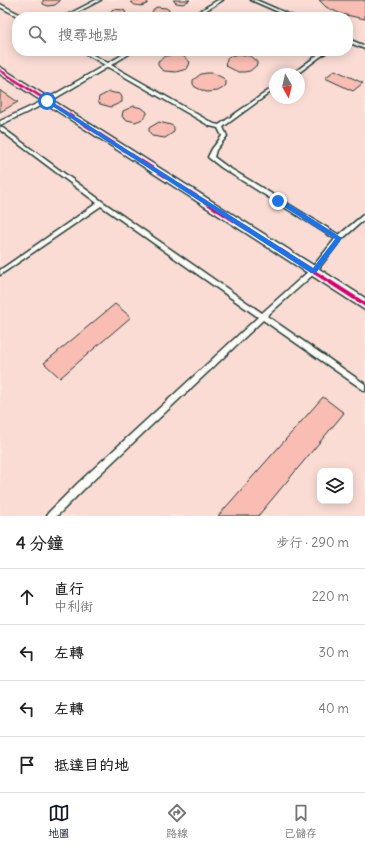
<!DOCTYPE html>
<html lang="zh-TW">
<meta charset="utf-8">
<style>
body{margin:0;font-family:Delius,"LXGW WenKai TC",sans-serif;background:#f2f2f2;color:#222}
.controls{position:absolute;right:12px;bottom:12px;display:grid;overflow:hidden;border-radius:8px;box-shadow:0 2px 10px #0003}
.controls button{width:36px;height:36px;display:grid;place-items:center;padding:0;border:0;border-bottom:1px solid #e0e0e0;background:#fff;color:#222;font:20px sans-serif}
.compass{position:absolute;left:269px;top:68px;width:36px;height:36px;border-radius:50%;background:#fff;box-shadow:0 2px 10px #0003;rotate:172deg}
.stop{position:absolute;width:12px;height:12px;margin:-9px;border:3px solid #1a73e8;border-radius:50%;background:#fff}
.stop.end{background:#1a73e8;border-color:#fff;box-shadow:0 1px 4px #0008}
.list{margin:0;padding:0;list-style:none}
h2{display:flex;justify-content:space-between;align-items:center;height:52px;margin:0;padding:0 16px;font-size:17px}
h2 small{font-size:13px;font-weight:400;color:#767676}
.list li{display:grid;grid-template-columns:26px 1fr auto;gap:12px;align-items:center;box-sizing:border-box;height:56px;padding:0 16px;border-top:1px solid #e0e0e0}
.list b{display:block;font-size:15px;white-space:nowrap}
.list p{margin:0;font-size:13px;white-space:nowrap;color:#767676}
.list em{font-size:13px;font-style:normal;color:#767676}
.icon{flex:none;width:22px;height:22px;fill:none;stroke:currentColor;stroke-width:2;stroke-linecap:round;stroke-linejoin:round}
.map{position:relative;flex:none;width:365px;height:516px;overflow:hidden}
.search{position:absolute;background:#fff;box-shadow:0 2px 10px #0003;left:12px;right:12px;top:12px;height:44px;display:flex;align-items:center;gap:10px;box-sizing:border-box;padding:0 14px;border-radius:16px;color:#767676;font-size:15px}
.sheet{height:276px;background:#fff}
nav{display:flex;justify-content:space-around;align-items:center;box-sizing:border-box;height:56px;border-top:1px solid #e0e0e0;background:#fff;font-size:11px;color:#767676}
nav a{display:grid;justify-items:center;gap:2px}
nav .on{color:#111827}
.map>svg:first-child{display:block}
.built{fill:#fbdcd5;fill-rule:evenodd}
.building{fill:#f9bdb4;stroke:#1f3d34}
.lines{fill:none;stroke-linecap:round;stroke-linejoin:round}
.lane-casing{stroke:#1f3d34;stroke-width:3}
.street-casing{stroke:#1f3d34;stroke-width:3}
.lane{fill:#fdfcf7;fill-rule:evenodd}
.street{fill:#fdfcf7;fill-rule:evenodd}
.cycleway-casing{stroke:#fdfcf7;stroke-width:3}
.cycleway{fill:#d6006c;fill-rule:evenodd}
.route{fill:#1a73e8}
</style>
<div class="map">
<svg width="365" height="516" viewBox="0 0 365 516">
<rect width="100%" height="100%" fill="#fce9e3"/>
<filter id="ink" filterUnits="userSpaceOnUse"><feTurbulence type="fractalNoise" baseFrequency=".025" numOctaves="2"/><feDisplacementMap in="SourceGraphic" scale="8" xChannelSelector="R" yChannelSelector="G"/><feConvolveMatrix kernelMatrix="1 2 1 2 8 2 1 2 1" color-interpolation-filters="sRGB"/></filter>
<g filter="url(#ink)">
<path class="built" d="M0,0h365v516h-365zM17,17h331v34h-331zM275,74h24v24h-24zM320,471h30v30h-30z"/>
<g class="building">
<path d="M43,0h17v1l-5,4 -7,1 -5,-2z"/>
<path d="M148,0l-1,4 -6,2 -6,-1 -4,-3 1,-2z"/>
<path d="M173,0h17l-7,4 -7,-1z"/>
<path d="M319,0h46v19l-24,-5 -15,-7z"/>
<path d="M156,7l10,1 3,2v2l-8,4 -6,-1 -3,-3z"/>
<path d="M113,9l10,1 2,1 1,4 -4,2h-11l-3,-3z"/>
<path d="M238,54l12,2 7,6v3l-7,6 -6,1h-6l-10,-5 -3,-3 3,-7z"/>
<path d="M172,55l11,1 7,6 -1,3 -2,4 -11,3 -12,-1 -4,-3 -2,-3v-4l8,-5z"/>
<path d="M335,70l28,13 -10,8 -28,-13z"/>
<path d="M207,73h6l10,5 3,3v4l-3,3 -5,3 -12,1 -11,-5 -2,-3v-4l8,-6z"/>
<path d="M0,90l18,12 -18,10z"/>
<path d="M109,92l11,2 2,3v5l-11,5 -11,-3 -2,-2 1,-5z"/>
<path d="M134,106l8,2 5,4v2l-4,5 -8,3 -11,-3 -2,-3 1,-5z"/>
<path d="M159,122l12,3 3,2v5l-9,6 -13,-2 -3,-5v-3z"/>
<path d="M115,304l16,13 -71,61 -16,-15z"/>
<path d="M323,397l21,16 -86,103h-40z"/>
</g>
<g class="lines">
<g class="lane-casing">
<g id="lane">
<path d="M96,0h5l-33,17h-5z"/>
<path d="M218,0h5l-28,17h-5z"/>
<path d="M251,0h5l39,17h-5z"/>
<path d="M0,4l23,12 1,1h-5l-19,-10z"/>
<path d="M348,39l17,7v3l-17,-7z"/>
<path d="M81,51h5l22,12 21,-12h5l-23,14 103,59 5,1 56,-39v3l-52,38 4,9 -11,14 -2,7 12,9 113,69 24,-20 2,-1v5l-24,21 -26,33 -48,43 98,68v7l-102,-71 -179,169 -27,27h-10l1,-3 30,-30 180,-166 -157,-111 -101,69v-5l97,-67 -97,-73v-4l103,76 159,111 49,-44 24,-30 -113,-71 -13,-10 -1,-1 4,-8 10,-13 -4,-8 -8,-2 -102,-59 -59,35 -49,23v-4l45,-21 60,-35z"/>
<path d="M323,51h5l-31,23h-5z"/>
</g>
</g>
<g class="street-casing">
<path id="street" d="M0,67l365,231v12l-365,-236z"/>
</g>
<use href="#lane" class="lane"/>
<use href="#street" class="street"/>
<g class="cycleway-casing">
<path id="cycleway" d="M0,69l365,233v5l-365,-235z"/>
</g>
<use href="#cycleway" class="cycleway"/>
</g>
</g>
<path class="route" d="M46,100h3l264,168 22,-29 -59,-37v-3h5l61,39 -26,35h-5l-265,-171z"/>
</svg>
<div class="controls">
<button><svg class="icon" aria-label="layers" viewBox="0 0 24 24"><path d="M12 4l9 5-9 5-9-5zM3 14l9 5 9-5"/></svg></button>
</div>
<svg class="compass" viewBox="-18 -18 36 36"><path d="M0-13l5 13h-10z" fill="#e53935"/><path d="M0 13l5-13h-10z" fill="#767676"/></svg>
<div class="stop" style="left:47px;top:101px"></div>
<div class="stop end" style="left:278px;top:201px"></div>
<div class="search"><svg class="icon" aria-label="search" viewBox="0 0 24 24"><circle cx="10" cy="10" r="6"/><path d="M15 15l6 6"/></svg>搜尋地點</div>
</div>
<section class="sheet">
<h2>4 分鐘<small>步行 · 290 m</small></h2>
<ul class="list">
<li><svg class="icon" aria-label="ahead" viewBox="0 0 24 24"><path d="M12 20V5M6 11l6-6 6 6"/></svg><div><b>直行</b><p>中利街</p></div><em>220 m</em></li>
<li><svg class="icon" aria-label="left" viewBox="0 0 24 24"><path d="M17 20v-9H6M10 6l-5 5 5 5"/></svg><div><b>左轉</b></div><em>30 m</em></li>
<li><svg class="icon" aria-label="left" viewBox="0 0 24 24"><path d="M17 20v-9H6M10 6l-5 5 5 5"/></svg><div><b>左轉</b></div><em>40 m</em></li>
<li><svg class="icon" aria-label="arrive" viewBox="0 0 24 24"><path d="M6 21V4h12l-3 4 3 4H6"/></svg><div><b>抵達目的地</b></div></li>
</ul>
</section>
<nav>
<a class="on"><svg class="icon" aria-label="map" viewBox="0 0 24 24"><path d="M3 6l6-2 6 2 6-2v14l-6 2-6-2-6 2zM9 4v14M15 6v14"/></svg>地圖</a>
<a><svg class="icon" aria-label="directions" viewBox="0 0 24 24"><path d="M12 3l9 9-9 9-9-9zM9 14v-3h6M13 9l2 2-2 2"/></svg>路線</a>
<a><svg class="icon" aria-label="saved" viewBox="0 0 24 24"><path d="M7 4h10v16l-5-4-5 4z"/></svg>已儲存</a>
</nav>
